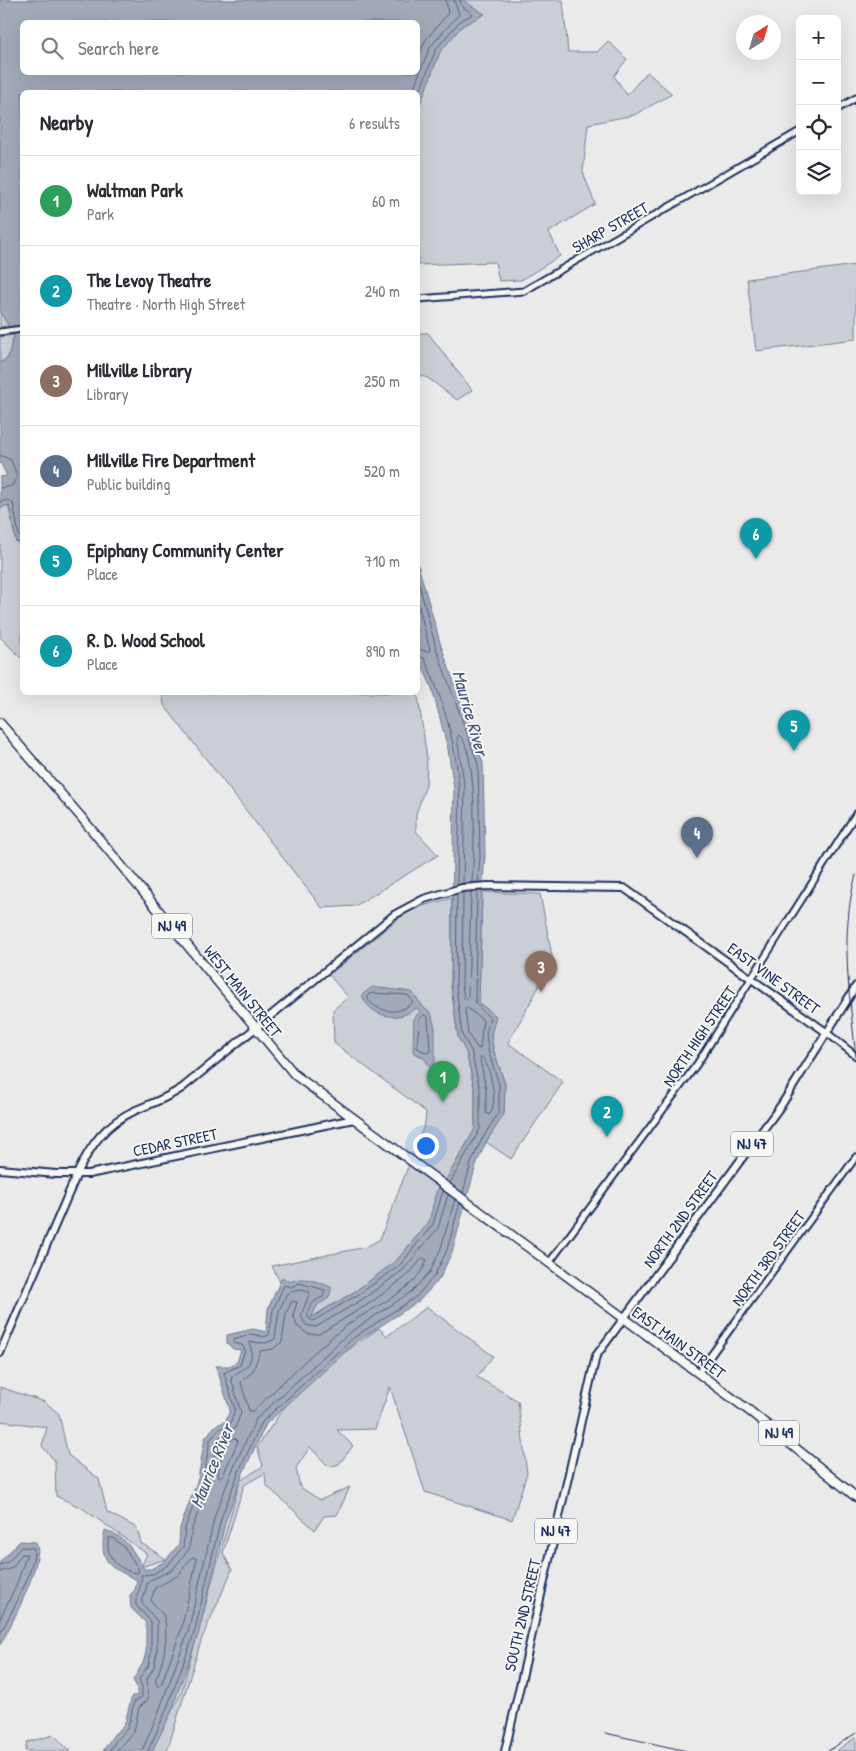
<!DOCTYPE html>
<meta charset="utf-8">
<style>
body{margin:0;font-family:"Patrick Hand",sans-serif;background:#f7f7f7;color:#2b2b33}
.controls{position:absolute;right:15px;top:15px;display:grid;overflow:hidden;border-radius:8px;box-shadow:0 5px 20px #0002}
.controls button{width:45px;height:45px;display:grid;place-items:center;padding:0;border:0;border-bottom:1px solid #e1e1e2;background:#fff;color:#2b2b33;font:25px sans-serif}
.compass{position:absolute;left:736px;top:15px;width:45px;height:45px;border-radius:50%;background:#fff;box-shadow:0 5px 20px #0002;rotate:37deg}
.you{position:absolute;left:425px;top:1145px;width:18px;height:18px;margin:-12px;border:4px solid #fff;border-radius:50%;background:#1a73e8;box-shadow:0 0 0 8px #1a73e833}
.badge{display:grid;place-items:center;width:32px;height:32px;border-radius:50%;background:#ea580c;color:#fff;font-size:16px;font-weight:700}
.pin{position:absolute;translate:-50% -41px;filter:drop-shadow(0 1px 2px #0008)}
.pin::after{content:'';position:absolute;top:26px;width:18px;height:15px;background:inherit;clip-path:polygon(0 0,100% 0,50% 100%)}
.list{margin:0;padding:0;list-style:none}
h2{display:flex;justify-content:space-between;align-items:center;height:65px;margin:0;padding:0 20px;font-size:21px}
h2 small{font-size:16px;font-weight:400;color:#7c7c81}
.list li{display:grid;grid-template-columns:32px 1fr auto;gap:15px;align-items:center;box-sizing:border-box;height:90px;padding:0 20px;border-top:1px solid #e1e1e2}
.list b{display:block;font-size:19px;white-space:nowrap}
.list p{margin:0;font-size:16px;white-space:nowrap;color:#7c7c81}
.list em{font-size:16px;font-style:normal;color:#7c7c81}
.icon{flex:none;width:28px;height:28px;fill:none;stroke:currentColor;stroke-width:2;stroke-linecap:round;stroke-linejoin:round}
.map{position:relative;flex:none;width:856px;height:1751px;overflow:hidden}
.search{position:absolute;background:#fff;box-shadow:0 5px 20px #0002;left:20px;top:20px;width:400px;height:55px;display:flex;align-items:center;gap:12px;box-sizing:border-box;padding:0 18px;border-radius:8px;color:#7c7c81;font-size:19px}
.panel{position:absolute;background:#fff;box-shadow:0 5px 20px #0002;left:20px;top:90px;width:400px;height:605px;border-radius:8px}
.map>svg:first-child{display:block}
.green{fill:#caced5;stroke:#727e9a;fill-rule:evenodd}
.water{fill:#a2aaba;stroke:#6c7995;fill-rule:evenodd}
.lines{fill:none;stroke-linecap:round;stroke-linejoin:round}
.shore{stroke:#516083;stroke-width:1}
.minor-casing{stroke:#1b2f5e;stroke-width:9}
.major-casing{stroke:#1b2f5e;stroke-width:10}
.highway-casing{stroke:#1b2f5e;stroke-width:11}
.minor{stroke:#f6f6f2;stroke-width:5}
.major{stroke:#f6f6f2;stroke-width:6}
.highway{stroke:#f6f6f2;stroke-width:8}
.rail{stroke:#1b2f5e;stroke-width:1}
.labels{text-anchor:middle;stroke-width:4;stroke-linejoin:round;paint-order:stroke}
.shield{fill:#f6f6f2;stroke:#5d6b8a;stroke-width:1}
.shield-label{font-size:15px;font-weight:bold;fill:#1b2f5e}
.street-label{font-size:16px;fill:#1b2f5e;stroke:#f6f6f2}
.water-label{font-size:18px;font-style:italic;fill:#44547a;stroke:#f6f6f2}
</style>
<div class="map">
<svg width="856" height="1751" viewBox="0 0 856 1751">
<rect width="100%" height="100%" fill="#e9eae9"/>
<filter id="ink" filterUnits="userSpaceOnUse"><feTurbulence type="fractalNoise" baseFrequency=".02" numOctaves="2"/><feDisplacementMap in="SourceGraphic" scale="10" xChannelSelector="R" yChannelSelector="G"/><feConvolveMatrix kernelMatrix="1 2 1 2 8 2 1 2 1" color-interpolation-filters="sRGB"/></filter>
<g filter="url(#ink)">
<g class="green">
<path d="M0 0H563L568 52H597L608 41 627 59 614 76 627 95 647 72 672 94 634 115 588 124 583 172 595 204 549 232 560 256 521 280 499 281 495 262 418 265V92H22V324L0 327ZM22 22H418V72H22Z"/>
<polygon points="856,265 856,339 756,351 747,279"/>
<polygon points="418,333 428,333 472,390 457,400 428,378 418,375"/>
<polygon points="14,335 8,358 0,363 0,337"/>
<polygon points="8,504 16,542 22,542 22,659 0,637 0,508"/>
<polygon points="162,693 415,693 418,697 427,758 426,785 416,814 416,831 438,855 355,906 322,908 164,705"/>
<polygon points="482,892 540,894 553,961 508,1043 563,1082 511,1159 486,1142 504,1114 505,1084 493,1049 491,1034 496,1016 479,1003"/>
<polygon points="452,898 451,986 458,1037 466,1052 475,1091 475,1129 447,1178 429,1222 395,1262 357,1290 310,1318 292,1306 272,1266 366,1247 380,1239 425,1123 426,1112 334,1043 333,1010 348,997 329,975 403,915 415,908"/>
<polygon points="427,1307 493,1356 477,1377 518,1401 527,1473 512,1520 425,1492 390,1387 375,1429 337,1430 353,1446 339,1464 329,1467 310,1447 296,1468 300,1487 320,1500 350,1487 337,1515 324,1516 315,1530 266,1485 265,1473 244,1485 223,1553 232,1570 202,1638 167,1751 151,1751 181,1693 240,1481 263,1466 257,1447 300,1384 379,1328 387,1336"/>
<polygon points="0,1387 45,1402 59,1414 68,1455 99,1479 107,1512 137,1528 141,1543 166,1559 141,1567 147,1554 82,1508 56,1496 55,1461 42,1446 47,1427 0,1421"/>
<polygon points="54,1735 70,1751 25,1751 27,1742"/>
<polygon points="856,1737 856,1751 836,1751"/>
</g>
<g class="water">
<path d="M0 0H462L485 14 462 26 440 52 418 110V92H22V542H16L9 505 0 508V477L7 476 0 462V363L8 358 14 335 0 312ZM22 22H418V72H22Z"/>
<path d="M418 565 441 646 483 763 485 856 482 892 479 1003 496 1016 491 1034 493 1049 505 1084 504 1114 486 1142 476 1165 452 1252 440 1278 419 1301 357 1341 266 1424 243 1473 226 1520 198 1635 170 1715 152 1751H103L114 1734 124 1726 132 1696H137V1687L133 1680 143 1663 146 1652V1623L131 1608 130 1595 135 1590 137 1580C110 1567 98 1562 105 1530 126 1536 134 1552 144 1569H151L165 1561 179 1544 180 1528 198 1479 205 1438 215 1426 226 1421 230 1410 216 1366H229L237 1362 241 1350 233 1349 227 1343V1335L253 1329 266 1332 268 1309 282 1277 290 1282C303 1275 318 1282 331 1287 331 1297 327 1301 318 1304L311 1318 357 1290 395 1262 429 1222 436 1192 447 1178 475 1129V1091L466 1052 458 1037 451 986 454 789 448 749 432 688 418 656Z"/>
<path d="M372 987 412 992 425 1009 431 1013 435 1028V1068L451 1075 458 1084 456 1086 446 1082 433 1073 425 1059 413 1052 414 1018 420 1012 417 1008C412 1010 408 1014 403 1015 386 1020 367 1011 362 995Z"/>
<path d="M20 1541 36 1542C46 1558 10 1628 0 1645V1562Z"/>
</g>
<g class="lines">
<g class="shore">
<polyline points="418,58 425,41 448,13 446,0"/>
<polyline points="412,92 430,47 459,14 454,0"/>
<polyline points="418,96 436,49 459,22 472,14 461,5 460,0"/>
<polyline points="0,455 11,460 17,476 12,486 0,488"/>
<polyline points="0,502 8,500 13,503 19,536 22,537"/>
<polyline points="418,580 436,648 478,764 480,856 478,882"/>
<polyline points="418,603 430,650 428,652 418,649"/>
<path d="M418 656 424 658C443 698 456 744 459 788 461 820 457 853 457 885"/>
<path d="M463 884 465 789 457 738 459 735C479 752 474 856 472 883"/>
<polyline points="463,892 462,986 464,998 466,1000 468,997 471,892"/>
<path d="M374 993 408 995 413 1002C400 1015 381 1014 368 1000V995Z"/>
<polygon points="467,1008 483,1020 480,1049 477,1048 468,1034 465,1010"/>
<polygon points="424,1015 428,1017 430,1051 428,1053 417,1048 419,1020"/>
<path d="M482 1057C491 1066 499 1106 489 1115L486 1113V1089L480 1059Z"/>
<polyline points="450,1183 480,1129 480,1090 471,1050 462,1035 456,986 457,894"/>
<polyline points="463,1193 471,1163 482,1139 499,1112 499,1085 488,1050 486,1034 490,1018 475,1003 477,891"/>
<path d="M423 1258 427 1260C416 1292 371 1307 346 1326 314 1350 282 1384 253 1411H249L241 1382 253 1371 260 1351 273 1349 282 1342 286 1313 292 1301 297 1302 293 1315 297 1326 308 1334H319L367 1305 406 1277Z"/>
<polygon points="235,1438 238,1441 223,1475 219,1477 218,1474 223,1446"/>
<path d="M109 1538H113L125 1548 139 1570 138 1573C121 1572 103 1557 109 1538Z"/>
<path d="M193 1557 197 1559 181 1630 161 1685 158 1687 155 1680C163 1667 170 1630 163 1615 160 1609 154 1606 151 1600L155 1588 177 1576Z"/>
<path d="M0 1565 8 1562 21 1547 34 1548C35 1573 11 1612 0 1634"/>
<polyline points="0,1572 12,1568 22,1554 27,1554 16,1586 0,1619"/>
<path d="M109 1751 118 1738 128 1728 134 1702 142 1697V1687L139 1679 148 1666 151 1653V1622L136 1605C135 1594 143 1587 141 1575L153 1574 168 1565 183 1547 185 1528 203 1480 210 1440 218 1430 230 1424 235 1409 224 1373 240 1365 245 1350 242 1345 234 1343V1340L252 1334 264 1337 269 1335 273 1310 284 1285 291 1287 299 1283 325 1290 323 1297C314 1300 306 1308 308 1318L313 1321 359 1294 399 1266 433 1224 443 1191"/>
<path d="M116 1751 134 1731 139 1708 148 1699 147 1679 154 1667 157 1652V1621L142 1603 148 1581 172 1570 189 1549 192 1529 209 1482 216 1443 222 1435 235 1428 241 1413 231 1378C245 1365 255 1368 250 1342L266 1343 275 1339 279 1311 287 1293 300 1290 310 1292 301 1316 306 1325 316 1327 363 1299 403 1270 438 1228 448 1195"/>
<polyline points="142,1751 159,1711 188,1632 215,1515 233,1469 256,1419 349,1333 411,1292 430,1272 441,1248 455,1199"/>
<polyline points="148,1751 165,1713 194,1634 221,1518 239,1471 262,1422 353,1338 416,1297 435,1275 447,1250 460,1203"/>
</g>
<g class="minor-casing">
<g id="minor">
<polyline points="837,109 856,98"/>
<polyline points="418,299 524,291 800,131"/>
<polyline points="0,332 22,329"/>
<polyline points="826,1032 856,1056"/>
<polyline points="549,1263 697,1064 856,814"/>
<polyline points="698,1373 856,1157"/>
</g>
</g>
<g class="major-casing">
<g id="major">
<polyline points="0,1169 56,1174 89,1174 354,1119"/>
<path d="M0 1353 77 1174C91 1144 105 1124 136 1110 153 1103 167 1098 182 1088L394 915 424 899 462 888 488 886 624 888 826 1032"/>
<polyline points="505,1751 596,1356 782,1104 856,986"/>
</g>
</g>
<g class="highway-casing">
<polyline id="highway" points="0,723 81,817 295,1075 751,1412 856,1497"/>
</g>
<use href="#minor" class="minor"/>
<use href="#major" class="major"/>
<use href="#highway" class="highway"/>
<g class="rail">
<path d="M856 875C839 934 850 997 856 1058"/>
<polyline points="605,1733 687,1751"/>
<polyline points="828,1751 856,1733"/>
</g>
</g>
</g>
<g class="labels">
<g class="shield">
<rect x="152" y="913.5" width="40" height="25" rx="4"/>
<rect x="731" y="1131.5" width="42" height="25" rx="4"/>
<rect x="759" y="1420.5" width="40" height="25" rx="4"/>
<rect x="535" y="1518.5" width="42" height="25" rx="4"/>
</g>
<g class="shield-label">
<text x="172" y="931">NJ 49</text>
<text x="752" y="1149">NJ 47</text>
<text x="779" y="1438">NJ 49</text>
<text x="556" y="1536">NJ 47</text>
</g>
<g class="street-label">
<text transform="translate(610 227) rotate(-30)" y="6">SHARP STREET</text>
<text transform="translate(774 978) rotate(36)" y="6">EAST VINE STREET</text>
<text transform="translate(243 991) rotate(51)" y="6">WEST MAIN STREET</text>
<text transform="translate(699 1036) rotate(-56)" y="6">NORTH HIGH STREET</text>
<text transform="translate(175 1142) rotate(-12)" y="6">CEDAR STREET</text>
<text transform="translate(680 1219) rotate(-54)" y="6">NORTH 2ND STREET</text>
<text transform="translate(768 1258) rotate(-54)" y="6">NORTH 3RD STREET</text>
<text transform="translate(679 1342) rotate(36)" y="6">EAST MAIN STREET</text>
<text transform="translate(522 1615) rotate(-77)" y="6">SOUTH 2ND STREET</text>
</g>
<g class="water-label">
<text transform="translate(470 713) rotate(74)" y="6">Maurice River</text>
<text transform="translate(212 1466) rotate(-68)" y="6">Maurice River</text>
</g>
</g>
</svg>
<div class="controls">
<button>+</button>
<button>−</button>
<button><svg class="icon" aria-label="locate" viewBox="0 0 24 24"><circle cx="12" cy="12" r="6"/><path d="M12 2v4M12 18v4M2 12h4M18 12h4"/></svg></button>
<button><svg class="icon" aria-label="layers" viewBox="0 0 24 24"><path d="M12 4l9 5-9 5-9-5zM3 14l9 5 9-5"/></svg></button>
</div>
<svg class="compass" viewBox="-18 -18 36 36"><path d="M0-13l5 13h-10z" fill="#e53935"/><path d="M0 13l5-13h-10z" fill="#7c7c81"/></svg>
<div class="you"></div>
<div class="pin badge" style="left:443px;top:1102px;background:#2e9e5b">1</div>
<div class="pin badge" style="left:607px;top:1137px;background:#0f9aa8">2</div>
<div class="pin badge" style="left:541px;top:992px;background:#8d6e63">3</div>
<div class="pin badge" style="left:697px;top:858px;background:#5c6f8a">4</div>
<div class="pin badge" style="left:794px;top:751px;background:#0f9aa8">5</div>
<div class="pin badge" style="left:756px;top:559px;background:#0f9aa8">6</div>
<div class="search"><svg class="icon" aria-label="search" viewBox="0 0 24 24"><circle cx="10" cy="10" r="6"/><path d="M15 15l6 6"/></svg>Search here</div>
<section class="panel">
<h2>Nearby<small>6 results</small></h2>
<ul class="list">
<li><span class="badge" style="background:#2e9e5b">1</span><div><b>Waltman Park</b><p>Park</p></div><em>60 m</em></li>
<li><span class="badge" style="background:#0f9aa8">2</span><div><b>The Levoy Theatre</b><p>Theatre · North High Street</p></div><em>240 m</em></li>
<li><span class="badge" style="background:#8d6e63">3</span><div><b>Millville Library</b><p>Library</p></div><em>250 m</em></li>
<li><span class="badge" style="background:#5c6f8a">4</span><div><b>Millville Fire Department</b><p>Public building</p></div><em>520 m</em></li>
<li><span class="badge" style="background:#0f9aa8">5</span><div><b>Epiphany Community Center</b><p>Place</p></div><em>710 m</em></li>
<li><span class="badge" style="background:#0f9aa8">6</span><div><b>R. D. Wood School</b><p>Place</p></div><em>890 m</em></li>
</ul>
</section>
</div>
